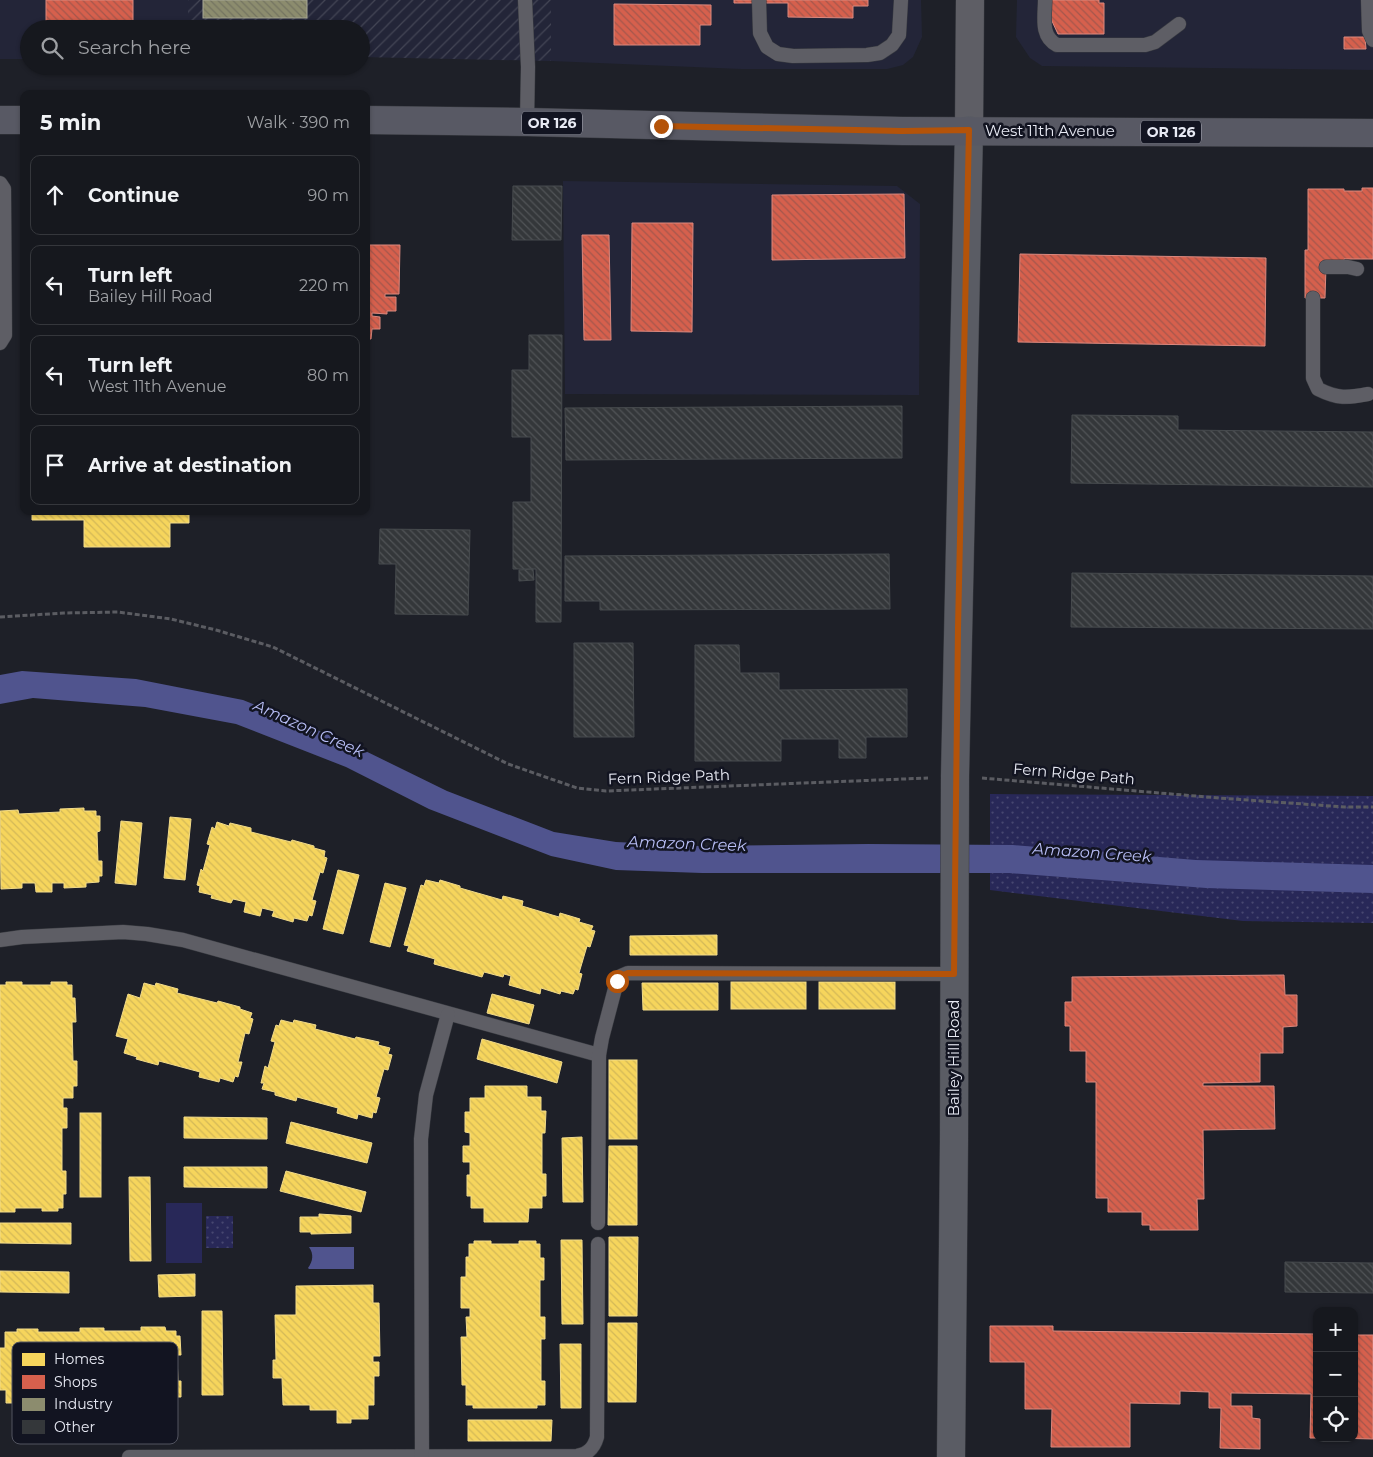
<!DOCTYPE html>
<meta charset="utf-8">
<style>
body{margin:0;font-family:Montserrat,sans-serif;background:#1f2127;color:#f1f3f6}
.controls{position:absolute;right:15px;bottom:15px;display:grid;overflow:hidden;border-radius:10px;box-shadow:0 1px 4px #0004}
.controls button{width:45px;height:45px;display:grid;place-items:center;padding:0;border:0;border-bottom:1px solid #35373c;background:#16181e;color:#f1f3f6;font:25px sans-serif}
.stop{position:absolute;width:15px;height:15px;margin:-11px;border:4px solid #b45309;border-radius:50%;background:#fff}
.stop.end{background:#b45309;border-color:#fff;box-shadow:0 1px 5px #0008}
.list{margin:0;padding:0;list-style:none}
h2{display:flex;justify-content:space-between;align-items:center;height:65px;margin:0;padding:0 20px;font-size:21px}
h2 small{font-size:16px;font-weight:400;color:#9ea0a4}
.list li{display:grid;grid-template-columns:32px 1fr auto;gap:15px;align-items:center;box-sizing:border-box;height:80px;margin:0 10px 10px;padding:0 10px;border:1px solid #35373c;border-radius:10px}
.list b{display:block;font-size:19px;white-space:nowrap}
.list p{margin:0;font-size:16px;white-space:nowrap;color:#9ea0a4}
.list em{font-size:16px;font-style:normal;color:#9ea0a4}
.icon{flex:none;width:28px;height:28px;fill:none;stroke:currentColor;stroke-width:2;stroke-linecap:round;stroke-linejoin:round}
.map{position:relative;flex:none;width:1373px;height:1457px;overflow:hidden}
.search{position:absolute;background:#16181e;box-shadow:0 1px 4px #0004;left:20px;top:20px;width:350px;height:55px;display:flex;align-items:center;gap:12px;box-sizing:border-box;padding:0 18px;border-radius:28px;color:#9ea0a4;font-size:19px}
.panel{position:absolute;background:#16181e;box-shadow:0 1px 4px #0004;left:20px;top:90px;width:350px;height:425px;border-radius:10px}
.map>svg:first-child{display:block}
.built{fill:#232538}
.industrial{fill:url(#industrial-furrows)}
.green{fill:#282858}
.park{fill:url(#park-dots)}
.water{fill:#50548e}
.homes{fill:url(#homes-back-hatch);stroke:#f2db8a}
.shops{fill:url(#shops-back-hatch);stroke:#db897f}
.industry{fill:url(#industry-back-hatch);stroke:#a8a896}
.building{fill:url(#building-back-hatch);stroke:#474b4e}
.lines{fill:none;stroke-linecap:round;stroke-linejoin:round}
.service-casing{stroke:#393b41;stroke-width:15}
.tertiary-casing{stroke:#393b41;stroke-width:29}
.secondary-casing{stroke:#393b41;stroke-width:29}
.primary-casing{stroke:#393b41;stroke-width:29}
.path{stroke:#5b5c62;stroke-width:3;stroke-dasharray:5 2.5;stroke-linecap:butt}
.service{stroke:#5e5e65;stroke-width:14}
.tertiary{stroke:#5e5e65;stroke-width:28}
.secondary{stroke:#5a5c64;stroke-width:28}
.primary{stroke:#585964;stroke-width:28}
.route{stroke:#b45309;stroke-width:6}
.labels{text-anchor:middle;stroke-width:5;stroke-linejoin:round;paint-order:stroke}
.shield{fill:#121421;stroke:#a8aab5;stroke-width:1}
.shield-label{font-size:14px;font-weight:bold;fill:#e8eaf4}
.street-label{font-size:15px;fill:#e8eaf4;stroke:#121421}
.water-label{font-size:16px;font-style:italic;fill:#b8bef6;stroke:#121421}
.key{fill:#121421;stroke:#525460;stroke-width:1}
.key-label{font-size:14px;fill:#e8eaf4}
</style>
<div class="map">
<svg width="1373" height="1457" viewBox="0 0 1373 1457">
<defs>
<pattern id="industrial-furrows" width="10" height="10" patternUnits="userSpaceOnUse" patternTransform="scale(1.25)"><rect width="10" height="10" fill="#232538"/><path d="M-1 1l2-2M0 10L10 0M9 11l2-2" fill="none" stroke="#434555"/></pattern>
<pattern id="park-dots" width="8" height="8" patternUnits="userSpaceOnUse" patternTransform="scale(1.25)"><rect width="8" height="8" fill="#282858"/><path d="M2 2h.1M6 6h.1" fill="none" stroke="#474771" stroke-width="1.8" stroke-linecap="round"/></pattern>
<pattern id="homes-back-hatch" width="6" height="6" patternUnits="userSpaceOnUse" patternTransform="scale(1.25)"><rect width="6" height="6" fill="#f6d55c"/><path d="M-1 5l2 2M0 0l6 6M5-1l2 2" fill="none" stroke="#d3b858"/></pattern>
<pattern id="shops-back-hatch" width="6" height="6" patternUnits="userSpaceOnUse" patternTransform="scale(1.25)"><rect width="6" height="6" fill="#d6604d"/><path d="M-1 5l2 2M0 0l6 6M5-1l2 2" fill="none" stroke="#a4574c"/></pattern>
<pattern id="industry-back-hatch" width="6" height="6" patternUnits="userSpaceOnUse" patternTransform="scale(1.25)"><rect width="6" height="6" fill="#8c8c6e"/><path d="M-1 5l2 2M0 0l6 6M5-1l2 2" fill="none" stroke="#747461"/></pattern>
<pattern id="building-back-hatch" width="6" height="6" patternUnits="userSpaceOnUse" patternTransform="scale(1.25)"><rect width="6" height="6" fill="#34373a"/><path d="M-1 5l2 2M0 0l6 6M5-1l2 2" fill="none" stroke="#515457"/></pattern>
</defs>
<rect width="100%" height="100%" fill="#1e2028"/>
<g class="built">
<polygon points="0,0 188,0 188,29 29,29 29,59 0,59"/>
<polygon points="551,0 921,0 922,37 913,57 903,65 887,69 741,69 551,61"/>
<polygon points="1017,0 1373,0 1373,70 1042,66 1030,58 1016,37"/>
<polygon points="563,181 897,186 920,204 919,395 565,394"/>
</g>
<polygon class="industrial" points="188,0 551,0 551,61 361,57 361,29 188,29"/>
<rect class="green" x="166" y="1203" width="36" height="60"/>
<g class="park">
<polygon points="990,794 1373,796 1373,923 1243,921 990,890"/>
<rect x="206" y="1216" width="27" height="32"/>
</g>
<g class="water">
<polygon points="22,671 136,679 243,700 347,742 447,791 554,832 616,842 699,846 868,844 1013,845 1196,860 1373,865 1373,893 1206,888 1009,873 702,873 616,870 551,856 429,809 346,767 236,724 145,707 33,698 0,704 0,675"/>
<path d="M309 1247H354V1269H309L308 1268C313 1261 314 1254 309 1247Z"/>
</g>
<g class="homes">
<polygon points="32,511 189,511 189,523 170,523 170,547 84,547 84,520 32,520"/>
<polygon points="84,808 84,811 96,811 96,816 100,816 100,831 97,832 98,861 102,861 102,876 99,876 99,882 86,883 86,887 64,888 64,883 52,883 52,892 36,892 35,883 22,883 22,888 1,889 0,811 18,810 19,814 60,812 60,809"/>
<polygon points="170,817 191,819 185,880 164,878"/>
<polygon points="121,821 142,823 136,885 115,883"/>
<polygon points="217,822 229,826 230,823 251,828 251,832 291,842 292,840 314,846 314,848 325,851 324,857 327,858 323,873 320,872 312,900 316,901 312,916 309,915 307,921 294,918 293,922 272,916 274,911 262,908 260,916 244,912 246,902 233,899 231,903 211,898 212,895 199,892 200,886 197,885 201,869 203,871 210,845 207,844 212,827 215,829"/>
<polygon points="338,870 359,875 343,934 323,929"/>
<polygon points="426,880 439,883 440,880 460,886 460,888 502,900 503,896 523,901 522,906 559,917 560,913 580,919 579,922 593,926 591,930 595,931 590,947 587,946 579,973 582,974 578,990 575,989 573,994 561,991 560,994 541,988 540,994 509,985 511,976 504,974 503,977 484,972 482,977 434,964 435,959 407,951 409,946 404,945 421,885 424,886"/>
<polygon points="385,883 406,888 390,947 370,942"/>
<polygon points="717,935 717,955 630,955 630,936"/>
<polygon points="6,982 22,982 22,985 51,985 51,982 67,982 67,985 72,985 72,998 75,998 76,1022 72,1022 73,1061 77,1061 77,1086 73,1086 73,1098 63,1098 63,1108 67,1108 67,1128 62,1128 62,1171 66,1171 66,1194 63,1194 63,1208 58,1208 58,1211 42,1211 42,1208 15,1208 15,1212 0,1212 0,985 6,985"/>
<rect x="731" y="982" width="75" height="27"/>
<rect x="819" y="982" width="76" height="27"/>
<polygon points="144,983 155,986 156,983 178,989 177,993 217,1003 218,1001 240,1007 240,1009 252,1013 250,1018 253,1019 249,1034 245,1033 238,1062 242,1062 238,1077 235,1076 233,1082 220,1078 219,1082 199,1077 200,1072 159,1061 158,1065 136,1059 137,1057 124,1053 128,1039 116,1036 128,994 140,998"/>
<polygon points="642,983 718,983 718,1010 643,1010"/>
<polygon points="492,994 534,1005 529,1024 487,1013"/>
<polygon points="281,1020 293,1023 294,1020 316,1025 315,1029 355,1039 356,1037 379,1042 378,1045 390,1048 388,1054 392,1055 388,1070 384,1069 376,1097 380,1098 376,1113 373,1112 372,1118 358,1114 357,1119 337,1113 338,1108 297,1097 296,1101 275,1095 275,1092 262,1089 264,1083 261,1083 265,1066 268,1068 275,1042 271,1041 276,1025 279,1026"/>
<polygon points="482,1039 562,1062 557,1083 477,1059"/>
<rect x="609" y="1060" width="28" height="79"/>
<polygon points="485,1086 527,1086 527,1097 541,1097 541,1111 546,1111 545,1133 542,1133 542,1174 546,1174 546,1196 542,1196 542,1208 529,1208 528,1222 484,1222 484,1208 471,1208 471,1196 467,1196 467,1175 470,1175 470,1162 463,1162 463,1146 470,1146 470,1133 465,1132 465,1112 470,1112 470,1098 485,1098"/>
<rect x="80" y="1113" width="21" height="84"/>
<polygon points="184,1117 267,1118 267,1139 184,1138"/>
<polygon points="291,1122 372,1143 367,1163 286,1143"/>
<polygon points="582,1137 583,1202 563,1202 562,1138"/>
<polygon points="609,1146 637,1146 637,1225 608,1225"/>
<polygon points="184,1167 267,1167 267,1188 184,1187"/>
<polygon points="286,1171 366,1192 361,1212 280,1191"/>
<polygon points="129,1177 150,1177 151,1261 130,1261"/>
<polygon points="319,1214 351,1216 351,1233 311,1234 311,1232 300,1232 300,1217 319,1217"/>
<polygon points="0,1223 71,1223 71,1244 0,1243"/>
<polygon points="609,1237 638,1237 637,1316 609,1316"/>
<polygon points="561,1240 582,1240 583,1324 562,1324"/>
<polygon points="474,1241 491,1241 491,1244 519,1244 519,1241 536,1241 536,1244 540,1244 540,1258 544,1258 544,1280 540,1280 540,1317 545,1317 545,1339 541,1339 541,1381 545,1381 545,1405 537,1405 537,1408 473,1408 473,1405 466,1405 466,1385 462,1385 461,1337 467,1337 466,1317 470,1317 470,1308 461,1308 461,1277 466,1277 466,1257 469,1257 469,1244 474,1244"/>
<polygon points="0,1271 69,1272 69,1293 0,1292"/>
<polygon points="195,1274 195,1296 159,1297 158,1275"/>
<polygon points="373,1285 373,1303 379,1303 380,1356 373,1356 373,1362 379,1362 379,1376 374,1376 374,1405 368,1405 368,1419 351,1419 351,1423 337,1423 337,1410 310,1410 310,1405 283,1405 282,1378 273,1378 273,1360 276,1360 275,1315 296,1315 296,1286"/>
<polygon points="202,1311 222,1311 223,1395 202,1395"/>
<polygon points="608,1323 637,1323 636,1402 608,1402"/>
<polygon points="141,1327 165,1327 166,1331 176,1331 176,1336 180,1336 181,1355 177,1355 178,1381 181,1381 181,1397 177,1397 177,1402 163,1403 163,1407 144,1407 144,1411 112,1411 112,1404 104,1404 104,1406 85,1407 85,1410 38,1411 38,1406 19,1406 19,1403 6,1403 6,1390 0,1390 0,1348 5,1348 5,1332 17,1332 17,1329 38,1329 38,1332 80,1332 80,1328 104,1328 104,1331 141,1331"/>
<polygon points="560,1344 581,1344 581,1408 561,1408"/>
<polygon points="468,1420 552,1420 551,1441 468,1441"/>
</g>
<g class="shops">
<rect x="46" y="0" width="87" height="29"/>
<polygon points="734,0 868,0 868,6 853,6 853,18 788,17 788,3 734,3"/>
<polygon points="1050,0 1099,0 1099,3 1104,3 1104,34 1058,34 1051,19"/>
<polygon points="614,4 711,5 711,25 700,25 700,45 614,45"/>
<polygon points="1344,37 1365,37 1366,49 1344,49"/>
<polygon points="1362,188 1373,188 1373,259 1344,259 1344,263 1326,267 1325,298 1305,298 1305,250 1308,250 1308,189 1344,189 1344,191 1362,191"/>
<polygon points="904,194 905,258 772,260 772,195"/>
<polygon points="632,223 693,223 692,332 631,331"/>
<polygon points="582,235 609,235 611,340 584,340"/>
<polygon points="366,245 400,245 399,294 385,294 385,297 396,297 396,311 387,311 387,314 372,313 372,316 380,317 380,329 372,329 371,339 366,339"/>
<polygon points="1020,254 1266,258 1265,346 1018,342"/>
<polygon points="1284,975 1285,995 1297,995 1297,1026 1283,1027 1283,1053 1260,1053 1260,1082 1203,1083 1203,1086 1274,1086 1275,1129 1203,1130 1204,1199 1197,1199 1198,1230 1150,1230 1150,1225 1142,1225 1142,1212 1108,1212 1108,1198 1096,1198 1096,1082 1086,1082 1086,1051 1070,1051 1070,1026 1065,1026 1065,1002 1072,1002 1072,977"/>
<polygon points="990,1326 1053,1326 1053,1331 1317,1334 1317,1438 1310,1438 1311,1394 1231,1393 1231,1406 1252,1406 1252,1418 1260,1419 1260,1449 1220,1448 1221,1408 1209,1408 1209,1392 1180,1391 1180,1404 1130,1403 1130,1447 1051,1447 1052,1409 1025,1409 1025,1362 990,1362"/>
<polygon points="1354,1335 1373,1335 1373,1439 1334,1438 1354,1438"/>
</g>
<rect class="industry" x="203" y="0" width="104" height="18"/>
<g class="building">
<polygon points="513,186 562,186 561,240 512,240"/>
<polygon points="529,335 562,335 561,622 536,622 536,569 513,569 513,502 531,502 531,437 512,437 512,370 529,370"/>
<polygon points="902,406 902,458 566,460 565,408"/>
<polygon points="1072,415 1178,416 1178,430 1373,432 1373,487 1071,483"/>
<polygon points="380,529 470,530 468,615 395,614 396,564 379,564"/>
<polygon points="889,554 890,609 600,610 600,601 565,601 565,556"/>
<polygon points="533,569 534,580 519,581 519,570"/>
<polygon points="1072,573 1373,576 1373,629 1071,627"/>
<polygon points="574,643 633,643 634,737 574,737"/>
<polygon points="695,645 739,645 740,673 779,673 779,690 907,689 907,737 866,737 866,758 839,758 839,739 781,739 781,761 695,761"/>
<polygon points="1285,1262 1373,1263 1373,1293 1285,1292"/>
</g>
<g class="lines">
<g class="service-casing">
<g id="service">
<polyline points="525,0 528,67 527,122"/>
<polyline points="759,0 760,33 767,47 778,54 793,56 867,55 880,53 892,45 899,35 901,0"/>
<path d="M1045 0C1045 17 1040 36 1057 45H1145L1155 42 1179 24"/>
<polyline points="1368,0 1369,31 1373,40"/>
<polyline points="0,183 4,189 5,335 0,343"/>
<polyline points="1326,267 1348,267 1357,269"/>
<path d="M1313 298V378L1318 389C1338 399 1347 398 1368 394"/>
<polyline points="0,940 22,937 123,932 147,934 183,940 599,1055 602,1038 617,981 621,976 628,973 954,974"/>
<polyline points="598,1223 599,1055"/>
<path d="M129 1457 577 1456C588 1454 594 1448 597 1437L598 1244"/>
<polyline points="422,1457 421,1139 426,1095 448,1014"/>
</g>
</g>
<g class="tertiary-casing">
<polyline id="tertiary" points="969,130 970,0"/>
</g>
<g class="secondary-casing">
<polyline id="secondary" points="951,1457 954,1141 955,776 969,130"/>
</g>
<g class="primary-casing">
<g id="primary">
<polyline points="0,120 24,120"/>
<polyline points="366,120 527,122 902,131 1373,133"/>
</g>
</g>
<g class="path">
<polyline points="0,617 64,613 118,612 171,619 216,630 273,647 508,764 577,788 606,791 928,778"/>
<polyline points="982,778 1219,798 1345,807 1373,807"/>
</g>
<use href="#service" class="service"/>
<use href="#tertiary" class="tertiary"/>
<use href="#secondary" class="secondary"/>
<use href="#primary" class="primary"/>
</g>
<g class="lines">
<polyline class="route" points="617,981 621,976 628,973 954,974 958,628 969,130 902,131 661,126"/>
</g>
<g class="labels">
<g class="shield">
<rect x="522" y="111.5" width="60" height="23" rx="4"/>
<rect x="1141" y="120.5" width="60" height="23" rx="4"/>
</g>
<g class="shield-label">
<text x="552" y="128">OR 126</text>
<text x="1171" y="137">OR 126</text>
</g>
<g class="street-label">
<text x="1050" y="136">West 11th Avenue</text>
<text transform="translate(1074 774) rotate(5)" y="5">Fern Ridge Path</text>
<text transform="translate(669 777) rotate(-2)" y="5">Fern Ridge Path</text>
<text transform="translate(954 1058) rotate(-90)" y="5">Bailey Hill Road</text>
</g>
<g class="water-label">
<text transform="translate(309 728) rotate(24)" y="6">Amazon Creek</text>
<text transform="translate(687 843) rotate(2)" y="6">Amazon Creek</text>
<text transform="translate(1092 852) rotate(4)" y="6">Amazon Creek</text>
</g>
</g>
<rect x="12" y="1342" width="166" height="102" rx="8" class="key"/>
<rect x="22" y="1353" width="23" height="13" fill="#f6d55c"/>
<rect x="22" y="1375" width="23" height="14" fill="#d6604d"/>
<rect x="22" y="1398" width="23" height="13" fill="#8c8c6e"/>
<rect x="22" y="1420" width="23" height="14" fill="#34373a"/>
<g class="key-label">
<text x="54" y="1364">Homes</text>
<text x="54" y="1387">Shops</text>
<text x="54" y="1409">Industry</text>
<text x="54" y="1432">Other</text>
</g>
</svg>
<div class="controls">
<button>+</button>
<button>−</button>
<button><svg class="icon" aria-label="locate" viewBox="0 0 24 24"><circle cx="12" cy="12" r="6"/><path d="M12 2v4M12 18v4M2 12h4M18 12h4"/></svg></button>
</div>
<div class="stop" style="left:617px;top:981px"></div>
<div class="stop end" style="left:661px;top:126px"></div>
<div class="search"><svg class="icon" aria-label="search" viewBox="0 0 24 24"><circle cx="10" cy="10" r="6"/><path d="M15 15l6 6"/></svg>Search here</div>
<section class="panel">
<h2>5 min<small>Walk · 390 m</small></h2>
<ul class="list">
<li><svg class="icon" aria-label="ahead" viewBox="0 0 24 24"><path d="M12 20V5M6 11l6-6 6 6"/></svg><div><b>Continue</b></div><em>90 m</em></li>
<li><svg class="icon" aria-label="left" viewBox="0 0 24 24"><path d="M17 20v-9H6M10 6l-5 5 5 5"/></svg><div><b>Turn left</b><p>Bailey Hill Road</p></div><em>220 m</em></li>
<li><svg class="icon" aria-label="left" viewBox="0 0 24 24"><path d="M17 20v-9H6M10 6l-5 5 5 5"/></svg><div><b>Turn left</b><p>West 11th Avenue</p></div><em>80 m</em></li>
<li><svg class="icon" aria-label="arrive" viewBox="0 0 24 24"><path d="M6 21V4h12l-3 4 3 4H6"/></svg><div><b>Arrive at destination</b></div></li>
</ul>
</section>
</div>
